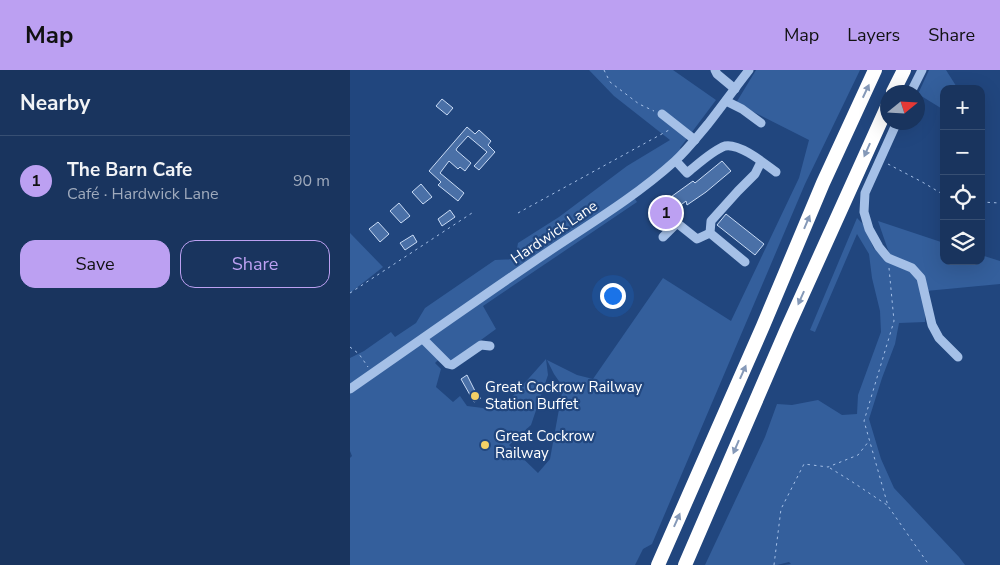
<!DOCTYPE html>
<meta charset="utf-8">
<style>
body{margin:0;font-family:"Nunito Sans",sans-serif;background:#223c64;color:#f1f3f6}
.controls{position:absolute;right:15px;top:15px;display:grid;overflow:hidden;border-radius:10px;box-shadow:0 5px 20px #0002}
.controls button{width:45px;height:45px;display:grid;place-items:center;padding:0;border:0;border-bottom:1px solid #374f73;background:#19345e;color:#f1f3f6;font:25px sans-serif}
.compass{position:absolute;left:530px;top:15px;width:45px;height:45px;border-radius:50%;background:#19345e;box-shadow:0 5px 20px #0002;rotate:72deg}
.you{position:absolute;left:262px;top:225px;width:18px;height:18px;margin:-12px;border:4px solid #fff;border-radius:50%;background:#1a73e8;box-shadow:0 0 0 8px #1a73e833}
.badge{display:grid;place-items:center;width:32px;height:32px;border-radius:50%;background:#bca0f2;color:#111;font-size:16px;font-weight:700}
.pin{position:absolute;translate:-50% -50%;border:2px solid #fff;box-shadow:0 1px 5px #0006}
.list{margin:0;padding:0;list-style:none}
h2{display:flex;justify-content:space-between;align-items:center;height:65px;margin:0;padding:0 20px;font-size:21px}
h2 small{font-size:16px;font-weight:400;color:#9faabc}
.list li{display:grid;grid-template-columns:32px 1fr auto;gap:15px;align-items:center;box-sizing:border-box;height:90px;padding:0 20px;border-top:1px solid #374f73}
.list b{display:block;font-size:19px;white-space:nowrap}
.list p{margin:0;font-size:16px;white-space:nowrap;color:#9faabc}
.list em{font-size:16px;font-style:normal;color:#9faabc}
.actions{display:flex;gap:10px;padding:15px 20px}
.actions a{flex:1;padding:11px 0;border:1px solid #bca0f2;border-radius:15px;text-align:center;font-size:18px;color:#bca0f2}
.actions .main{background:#bca0f2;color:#111}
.icon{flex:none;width:28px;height:28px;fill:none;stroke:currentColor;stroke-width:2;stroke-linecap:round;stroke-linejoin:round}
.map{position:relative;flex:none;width:650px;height:495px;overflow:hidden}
header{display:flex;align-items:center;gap:30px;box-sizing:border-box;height:70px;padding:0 25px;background:#bca0f2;color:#111}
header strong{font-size:24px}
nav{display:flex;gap:28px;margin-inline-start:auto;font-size:18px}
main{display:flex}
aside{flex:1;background:#19345e}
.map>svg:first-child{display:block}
.green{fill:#345f9c}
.building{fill:#4a70a7;stroke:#c9dbf5}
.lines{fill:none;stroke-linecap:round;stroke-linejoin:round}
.path{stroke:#a5c0e7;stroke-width:1;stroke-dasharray:2.5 4;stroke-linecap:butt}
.minor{stroke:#a5c0e7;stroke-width:9}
.highway{stroke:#fff;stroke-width:14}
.oneway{fill:#8599b8}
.poi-dot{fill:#f3d066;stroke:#21467e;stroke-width:2}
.labels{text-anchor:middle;stroke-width:4.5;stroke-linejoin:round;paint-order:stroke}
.street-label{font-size:15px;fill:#fff;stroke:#21467e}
.poi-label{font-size:15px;fill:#fff;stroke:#21467e;text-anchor:start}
</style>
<header>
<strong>Map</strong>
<nav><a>Map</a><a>Layers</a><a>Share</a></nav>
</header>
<main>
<aside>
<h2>Nearby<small></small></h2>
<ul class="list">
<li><span class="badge">1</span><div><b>The Barn Cafe</b><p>Café · Hardwick Lane</p></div><em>90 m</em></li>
</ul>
<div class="actions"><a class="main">Save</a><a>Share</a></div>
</aside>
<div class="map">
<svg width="650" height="495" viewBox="0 0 650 495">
<rect width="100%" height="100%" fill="#21467e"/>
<g class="green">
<polygon points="239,0 323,0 366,30 330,78 334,82 283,126 287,132 133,236 146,259 98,294 91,287 85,293 91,299 86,317 103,332 110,326 117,336 149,340 163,326 196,289 198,305 181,355 159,375 188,403 200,389 213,317 204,304 197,290 227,305 243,309 313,208 381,251 449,108 459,70 386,33 406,0 510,0 455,114 302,474 293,479 285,495 0,495 0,388 2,386 0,381 0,288 14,281 41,262 45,267 66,253 75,238 145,190 165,189 168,173 209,147 277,96 320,70 264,26"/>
<polygon points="579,0 596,0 608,19 594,19 594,40 568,24"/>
<polygon points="507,148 513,154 524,179 541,186 538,180 528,151 594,173 594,191 631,191 631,185 650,191 650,214 576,221 575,244 575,252 549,253 545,274 532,308 519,349 531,389 544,418 609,487 615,495 434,495 441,494 439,492 427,495 355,495 415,367 427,334 442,335 468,330 492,345 507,344 508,325 531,262 530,241 522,208 519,184 507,164 465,262 460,260"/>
<polygon points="0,163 33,197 0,223"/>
</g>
<g class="building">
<polygon points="92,29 103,38 97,45 86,36"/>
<polygon points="117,57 125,64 129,60 141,71 138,75 145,82 129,100 124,96 137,82 118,66 107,78 106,80 121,93 115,101 110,97 108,99 99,91 90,103 114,123 108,131 88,115 91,112 79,101"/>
<polygon points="372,91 381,101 356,122 337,135 336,131 314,148 307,137 343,111 345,113"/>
<polygon points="71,114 82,127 73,134 62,122"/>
<polygon points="49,133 60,146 51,153 40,141"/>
<polygon points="100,140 105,147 92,156 88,149"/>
<polygon points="376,144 414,174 405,185 367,155"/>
<polygon points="28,152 39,164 30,172 19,159"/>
<polygon points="63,165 67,172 55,180 50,173"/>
<polygon points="117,305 126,323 131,328 124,332 111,309"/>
</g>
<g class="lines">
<g class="path">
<polyline points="254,0 260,12 289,34 304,41"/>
<polyline points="538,94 574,113 594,125"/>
<polyline points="631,132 650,133"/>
<polyline points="168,143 319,60"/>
<polyline points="539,198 544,251 514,351 538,436 579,495"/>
<polyline points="0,223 122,143"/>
<polyline points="0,277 9,284 18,297"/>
<polyline points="480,398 501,411 537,435"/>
<polyline points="424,495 431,439 454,394 478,397 508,385 519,371"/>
</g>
<g class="minor">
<polyline points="365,0 367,4 385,19"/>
<polyline points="561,22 572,0"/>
<polyline points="376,31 392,39 411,53"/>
<polyline points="312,44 345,70"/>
<polyline points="547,52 515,123 514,142 519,159 529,177 538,188 562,198 571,208 582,255 589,268 608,287"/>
<path d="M326 91 337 103C347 95 363 80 375 76 390 73 415 94 426 102"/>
<polyline points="313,167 327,153 347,169 360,163"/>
<polyline points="395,192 360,163 361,151 388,121 405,104 411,92"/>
<polyline points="73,269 98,294 102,295 131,275 140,276"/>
<path d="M0 319C62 276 124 232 186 190 233 158 283 129 325 91 337 80 347 67 358 54 372 36 385 18 399 0"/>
</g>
<g class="highway">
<polyline points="543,22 554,0"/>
<polyline points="308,495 413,256 473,113 525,0"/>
<polyline points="335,495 436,261 538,35"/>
</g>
</g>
<defs><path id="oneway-solid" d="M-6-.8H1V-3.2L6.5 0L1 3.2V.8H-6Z" transform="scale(1.25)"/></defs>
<g class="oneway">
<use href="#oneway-solid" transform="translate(516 21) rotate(-65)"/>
<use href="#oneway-solid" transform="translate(517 80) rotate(114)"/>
<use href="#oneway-solid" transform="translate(457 152) rotate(-67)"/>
<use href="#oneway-solid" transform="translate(451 228) rotate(114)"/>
<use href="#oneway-solid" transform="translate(393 302) rotate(-66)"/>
<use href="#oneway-solid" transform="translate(386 377) rotate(113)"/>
<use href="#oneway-solid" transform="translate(327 450) rotate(-66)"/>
</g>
<g class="poi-dot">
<circle cx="125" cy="326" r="5"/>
<circle cx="135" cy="375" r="5"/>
</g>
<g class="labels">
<g class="street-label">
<text transform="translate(204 162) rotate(-34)" y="5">Hardwick Lane</text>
</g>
<g class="poi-label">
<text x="135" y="322">Great Cockrow Railway<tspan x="135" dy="17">Station Buffet</tspan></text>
<text x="145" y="371">Great Cockrow<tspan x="145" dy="17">Railway</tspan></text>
</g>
</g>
</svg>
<div class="controls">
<button>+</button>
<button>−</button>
<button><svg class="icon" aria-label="locate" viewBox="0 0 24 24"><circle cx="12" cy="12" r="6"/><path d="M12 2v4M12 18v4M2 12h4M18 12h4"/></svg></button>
<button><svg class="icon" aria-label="layers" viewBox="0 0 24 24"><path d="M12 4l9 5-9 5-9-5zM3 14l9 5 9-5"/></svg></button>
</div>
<svg class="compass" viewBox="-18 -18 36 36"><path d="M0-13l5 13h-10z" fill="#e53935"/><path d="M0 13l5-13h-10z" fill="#9faabc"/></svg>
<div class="you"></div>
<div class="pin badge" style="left:316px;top:143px">1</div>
</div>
</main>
